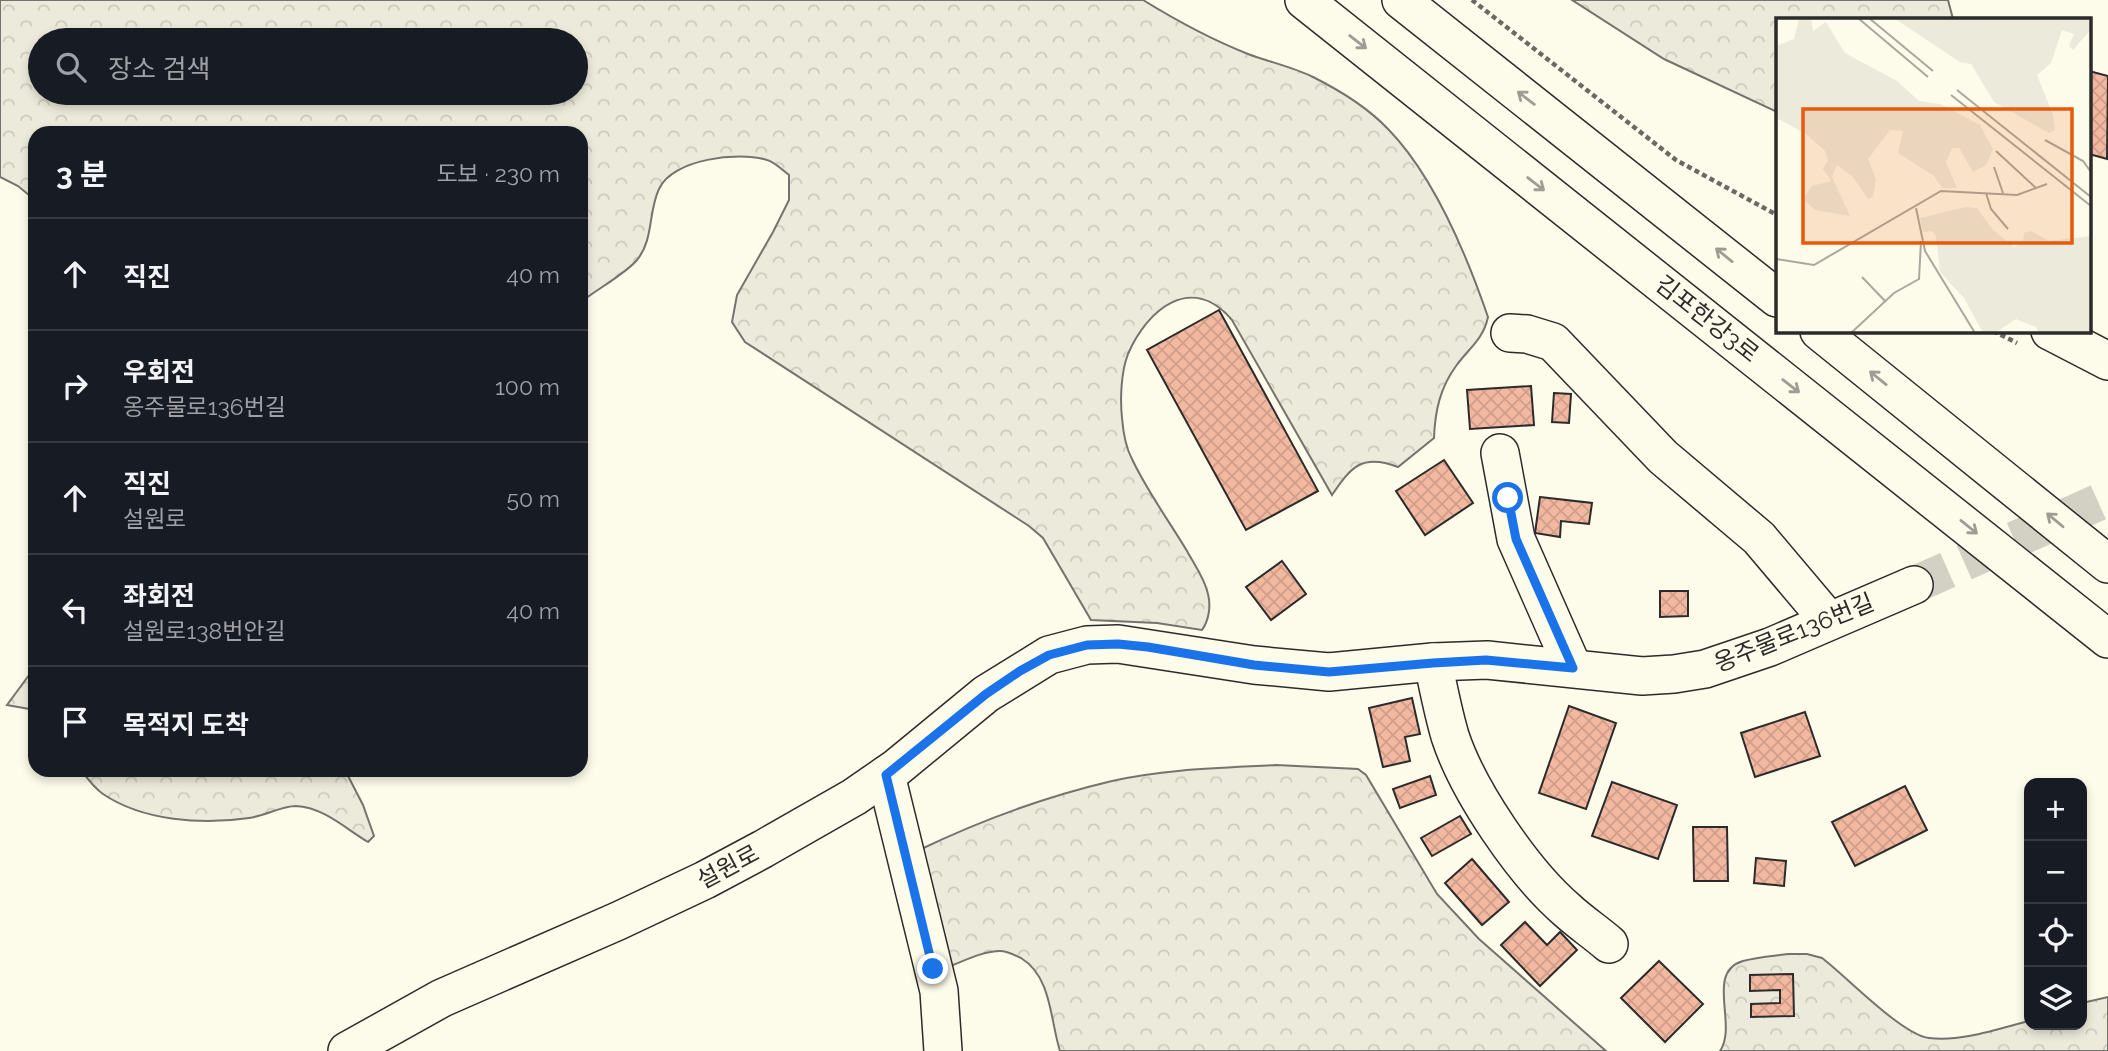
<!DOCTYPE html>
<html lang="ko">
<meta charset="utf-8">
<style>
body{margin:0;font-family:Raleway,"Noto Sans KR",sans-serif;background:#242831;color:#f1f3f6}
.controls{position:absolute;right:21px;bottom:21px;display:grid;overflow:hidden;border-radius:14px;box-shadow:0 4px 10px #0003}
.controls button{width:63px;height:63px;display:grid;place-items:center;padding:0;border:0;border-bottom:2px solid #363941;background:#171b24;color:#f1f3f6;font:35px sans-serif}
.stop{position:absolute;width:21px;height:21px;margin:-16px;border:5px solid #1a73e8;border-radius:50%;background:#fff}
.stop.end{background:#1a73e8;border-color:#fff;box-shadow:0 2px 7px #0008}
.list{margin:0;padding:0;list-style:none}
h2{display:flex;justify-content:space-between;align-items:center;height:91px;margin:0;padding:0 28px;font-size:30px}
h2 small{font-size:23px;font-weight:400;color:#9ea1a6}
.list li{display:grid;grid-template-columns:46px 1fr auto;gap:21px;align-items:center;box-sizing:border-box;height:112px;padding:0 28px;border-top:2px solid #363941}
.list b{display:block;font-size:26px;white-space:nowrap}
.list p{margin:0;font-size:23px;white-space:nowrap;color:#9ea1a6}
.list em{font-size:23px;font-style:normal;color:#9ea1a6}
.icon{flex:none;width:38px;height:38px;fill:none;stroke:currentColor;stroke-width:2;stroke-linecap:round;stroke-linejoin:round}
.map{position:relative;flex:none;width:2108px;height:1051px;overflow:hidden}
.search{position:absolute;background:#171b24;box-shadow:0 4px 10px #0003;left:28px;top:28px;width:560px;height:77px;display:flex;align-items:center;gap:18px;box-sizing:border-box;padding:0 24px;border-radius:38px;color:#9ea1a6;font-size:26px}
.panel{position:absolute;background:#171b24;box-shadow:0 4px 10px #0003;left:28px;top:126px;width:560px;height:651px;border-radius:21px}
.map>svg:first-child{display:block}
.forest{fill:url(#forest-crowns);stroke:#74746e;stroke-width:2;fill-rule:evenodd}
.building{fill:url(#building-cross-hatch);stroke:#2b2b2b;stroke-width:2}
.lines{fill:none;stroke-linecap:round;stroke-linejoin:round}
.minor-tunnel{stroke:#d3d1c4;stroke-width:37;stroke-dasharray:37 18;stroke-linecap:butt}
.minor-casing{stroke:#2b2b2b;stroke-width:40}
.path{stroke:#6a6964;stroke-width:4.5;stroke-dasharray:5 3.5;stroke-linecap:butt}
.minor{stroke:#fdfbea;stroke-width:37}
.oneway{stroke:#9e9d94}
.route{stroke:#1a73e8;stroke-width:9}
.labels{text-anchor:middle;stroke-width:5;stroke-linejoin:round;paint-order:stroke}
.street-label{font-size:24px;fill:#2b2b2b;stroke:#fdfbea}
.inset-road{fill:none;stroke:#a9a89e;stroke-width:2}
.view{fill:#e8590c;fill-opacity:0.15;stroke:#e8590c;stroke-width:3.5}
.inset-edge{fill:none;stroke:#2b2b2b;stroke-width:3.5}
</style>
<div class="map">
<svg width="2108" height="1051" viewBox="0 0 2108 1051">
<defs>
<pattern id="forest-crowns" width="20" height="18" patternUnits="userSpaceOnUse" patternTransform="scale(1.75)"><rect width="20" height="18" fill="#ecebdb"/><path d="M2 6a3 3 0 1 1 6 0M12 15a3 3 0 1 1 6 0" fill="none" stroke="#cbcabc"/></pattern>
<pattern id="building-cross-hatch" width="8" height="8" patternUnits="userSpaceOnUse" patternTransform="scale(1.75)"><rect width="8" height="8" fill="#f2b8a0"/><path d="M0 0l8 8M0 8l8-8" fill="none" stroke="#d09e8a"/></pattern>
</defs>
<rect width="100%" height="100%" fill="#fdfbea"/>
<g class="forest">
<path d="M0 0H1143C1177 21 1210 39 1248 54 1269 62 1293 67 1313 77 1339 90 1368 108 1388 129 1433 175 1467 256 1488 317 1483 340 1469 348 1456 366 1440 388 1435 411 1434 438L1398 467C1362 453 1351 467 1332 495L1232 320C1192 273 1148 308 1128 354 1121 372 1120 399 1122 418 1123 430 1126 448 1132 459 1147 491 1169 521 1187 551 1194 564 1205 579 1208 594 1211 606 1209 620 1202 630L1157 623 1091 620 1043 538 1029 526 745 342 732 322 737 295 773 232 789 200V175C782 170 775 162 767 160 739 151 672 159 659 189 648 212 654 239 637 260 624 275 597 289 581 302V133H35V200L18 186 0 177ZM40 40H576V93H40Z"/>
<polygon points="1572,0 1948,0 1953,19 1777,19 1777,112 1664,59"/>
<polygon points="35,667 35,710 7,705"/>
<path d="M1276 765 1358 769 1366 775 1437 894 1479 939 1606 1051H1060C1050 1020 1052 977 1021 958 1014 955 1008 951 1000 951 983 951 964 961 948 967L917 851C979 821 1044 797 1112 781 1165 769 1221 768 1276 765Z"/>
<path d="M81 770H345L363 805 374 836 368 842C346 829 323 807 296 806 281 806 265 816 249 818 202 825 143 821 103 794 94 788 87 778 81 770Z"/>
<path d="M1788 954H1807L1822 958C1846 976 1902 1035 1929 1038 1961 1042 1998 1029 2029 1021V1025H2082V1003L2108 997V1051H1720C1738 1025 1705 972 1743 961 1757 957 1773 956 1788 954Z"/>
</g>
<g class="building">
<polygon points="2089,71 2108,76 2107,159 2089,154"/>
<polygon points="1219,310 1318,491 1246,530 1147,350"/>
<polygon points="1531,386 1534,425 1470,429 1467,390"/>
<polygon points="1554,393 1571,394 1569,423 1552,422"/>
<polygon points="1444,460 1473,503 1425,535 1396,491"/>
<polygon points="1540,497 1592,503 1589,524 1561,521 1560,537 1535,533"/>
<polygon points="1282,561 1306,594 1271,620 1246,587"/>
<polygon points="1660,591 1688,591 1688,616 1660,617"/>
<polygon points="1412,698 1420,734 1405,737 1410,761 1383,767 1369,708"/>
<polygon points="1569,706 1616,723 1586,809 1539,793"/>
<polygon points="1805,712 1820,756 1755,777 1741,733"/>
<polygon points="1430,776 1436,795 1400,808 1393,789"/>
<polygon points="1612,782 1677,805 1658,859 1592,836"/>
<polygon points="1905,786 1927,830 1855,866 1832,822"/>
<polygon points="1460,816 1471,834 1432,856 1421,838"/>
<polygon points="1693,827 1727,827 1728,881 1694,881"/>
<polygon points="1756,858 1786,861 1784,886 1754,883"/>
<polygon points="1472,859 1509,902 1482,925 1445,883"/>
<polygon points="1525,922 1547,945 1560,932 1577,950 1540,986 1501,945"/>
<polygon points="1659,961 1703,1004 1665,1042 1621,998"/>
<polygon points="1793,974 1794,1016 1751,1017 1751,1004 1780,1003 1780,990 1750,991 1750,975"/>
</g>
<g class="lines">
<polyline class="minor-tunnel" points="1914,585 2108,498"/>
<g class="minor-casing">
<g id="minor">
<polyline points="1304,0 2108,639"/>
<polyline points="1401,0 1777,298"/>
<polyline points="1819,331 2108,564"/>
<polyline points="2050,331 2108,361"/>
<polyline points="1510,333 1527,334 1553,342 1663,457 1759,538 1829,621"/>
<polyline points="1500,453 1516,539 1573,668"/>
<path d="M1433 662C1438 687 1443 712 1450 736 1468 791 1523 872 1567 910 1580 922 1595 932 1609 944"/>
<polyline points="886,775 939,991 943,1051"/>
<polyline points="347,1051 442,998 618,921 705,880 763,849 854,797 896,768 986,694 1049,655 1087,645 1118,644 1254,665 1329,672 1433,662 1487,660 1642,676 1674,674 1705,669 1770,647 1914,585"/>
</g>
</g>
<g class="path">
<polyline points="1472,0 1676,160 1777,215"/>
<polyline points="1993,331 2017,343"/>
</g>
<use href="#minor" class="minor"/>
</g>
<defs><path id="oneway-shaft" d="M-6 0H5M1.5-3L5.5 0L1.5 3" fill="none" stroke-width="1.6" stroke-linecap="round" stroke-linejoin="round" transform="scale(1.75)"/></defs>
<g class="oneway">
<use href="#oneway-shaft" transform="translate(1358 42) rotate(38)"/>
<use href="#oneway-shaft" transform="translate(1526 98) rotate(-142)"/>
<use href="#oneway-shaft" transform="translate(1536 184) rotate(38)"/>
<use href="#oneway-shaft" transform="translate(1724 255) rotate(-141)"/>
<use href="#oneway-shaft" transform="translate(1878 378) rotate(-141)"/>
<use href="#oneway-shaft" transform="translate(1791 386) rotate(38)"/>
<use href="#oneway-shaft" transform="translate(2055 520) rotate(-140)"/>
<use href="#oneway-shaft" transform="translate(1969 527) rotate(39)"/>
</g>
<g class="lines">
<polyline class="route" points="933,969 886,775 986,694 1020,671 1049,655 1087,645 1118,644 1148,647 1254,665 1329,672 1433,663 1486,660 1573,668 1516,539 1508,498"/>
</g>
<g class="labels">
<g class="street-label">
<text transform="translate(1707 319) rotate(38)" y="8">김포한강3로</text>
<text transform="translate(1794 633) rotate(-22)" y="8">옹주물로136번길</text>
<text transform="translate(728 867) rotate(-28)" y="8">설원로</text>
</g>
</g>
<g transform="translate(1776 18)">
<rect width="315" height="315" fill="#fdfbea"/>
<path d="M23 0H35L37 13 50 4 69 35 121 63 143 83 164 86 204 107 217 131 210 147 197 154 183 130H176L170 144 181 170H166L158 158 122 135 127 113 114 112 92 141 100 161 97 179 92 181 77 159 61 147 56 159 74 198 39 192 27 181 36 168 55 163 47 151 52 142 49 133 29 115 0 100V28L18 21ZM118 0H315V11L297 32 293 28 298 16 286 12 275 45 261 57 277 97 279 112 273 115 218 84 195 46 184 44ZM190 189 201 190 216 211 238 229 247 224 248 215 255 213 273 223 315 218V315H263L260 309 240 301 219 315H207L188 280 164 254 160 218 156 213 147 214 144 200Z" fill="#ecebdb"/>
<path class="inset-road" d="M82 0 152 59M93 0 157 53M181 72 315 179M175 77 315 188M269 122 307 143 315 154M220 133 260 170M218 149 227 175M210 175 215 191 232 211M140 190 149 233 199 315M0 241 38 247 165 173 241 177 271 166M86 259 110 284M75 315 118 275 143 261 145 223"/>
<path class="view" d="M27 91H296V225H27Z"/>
<rect width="315" height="315" class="inset-edge"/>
</g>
</svg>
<div class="controls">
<button>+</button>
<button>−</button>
<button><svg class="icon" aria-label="locate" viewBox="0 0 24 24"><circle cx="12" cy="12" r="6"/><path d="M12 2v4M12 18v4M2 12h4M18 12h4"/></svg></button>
<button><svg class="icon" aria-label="layers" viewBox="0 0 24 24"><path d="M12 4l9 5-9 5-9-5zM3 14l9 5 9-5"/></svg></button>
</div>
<div class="stop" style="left:1508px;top:498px"></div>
<div class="stop end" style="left:933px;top:969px"></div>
<div class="search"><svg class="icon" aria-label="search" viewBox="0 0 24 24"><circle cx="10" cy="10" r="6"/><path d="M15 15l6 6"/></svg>장소 검색</div>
<section class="panel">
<h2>3 분<small>도보 · 230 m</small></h2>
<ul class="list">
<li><svg class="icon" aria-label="ahead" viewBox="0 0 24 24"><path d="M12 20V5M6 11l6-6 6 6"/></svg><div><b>직진</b></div><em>40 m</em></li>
<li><svg class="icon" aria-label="right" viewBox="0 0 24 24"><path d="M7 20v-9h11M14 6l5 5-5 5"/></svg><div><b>우회전</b><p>옹주물로136번길</p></div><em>100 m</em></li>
<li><svg class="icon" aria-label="ahead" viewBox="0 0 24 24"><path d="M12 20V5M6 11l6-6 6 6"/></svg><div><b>직진</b><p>설원로</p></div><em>50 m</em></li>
<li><svg class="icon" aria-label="left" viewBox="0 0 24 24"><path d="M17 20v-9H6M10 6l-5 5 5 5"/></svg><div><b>좌회전</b><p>설원로138번안길</p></div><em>40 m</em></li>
<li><svg class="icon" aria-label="arrive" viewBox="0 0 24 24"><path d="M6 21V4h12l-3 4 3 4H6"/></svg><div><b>목적지 도착</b></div></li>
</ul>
</section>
</div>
